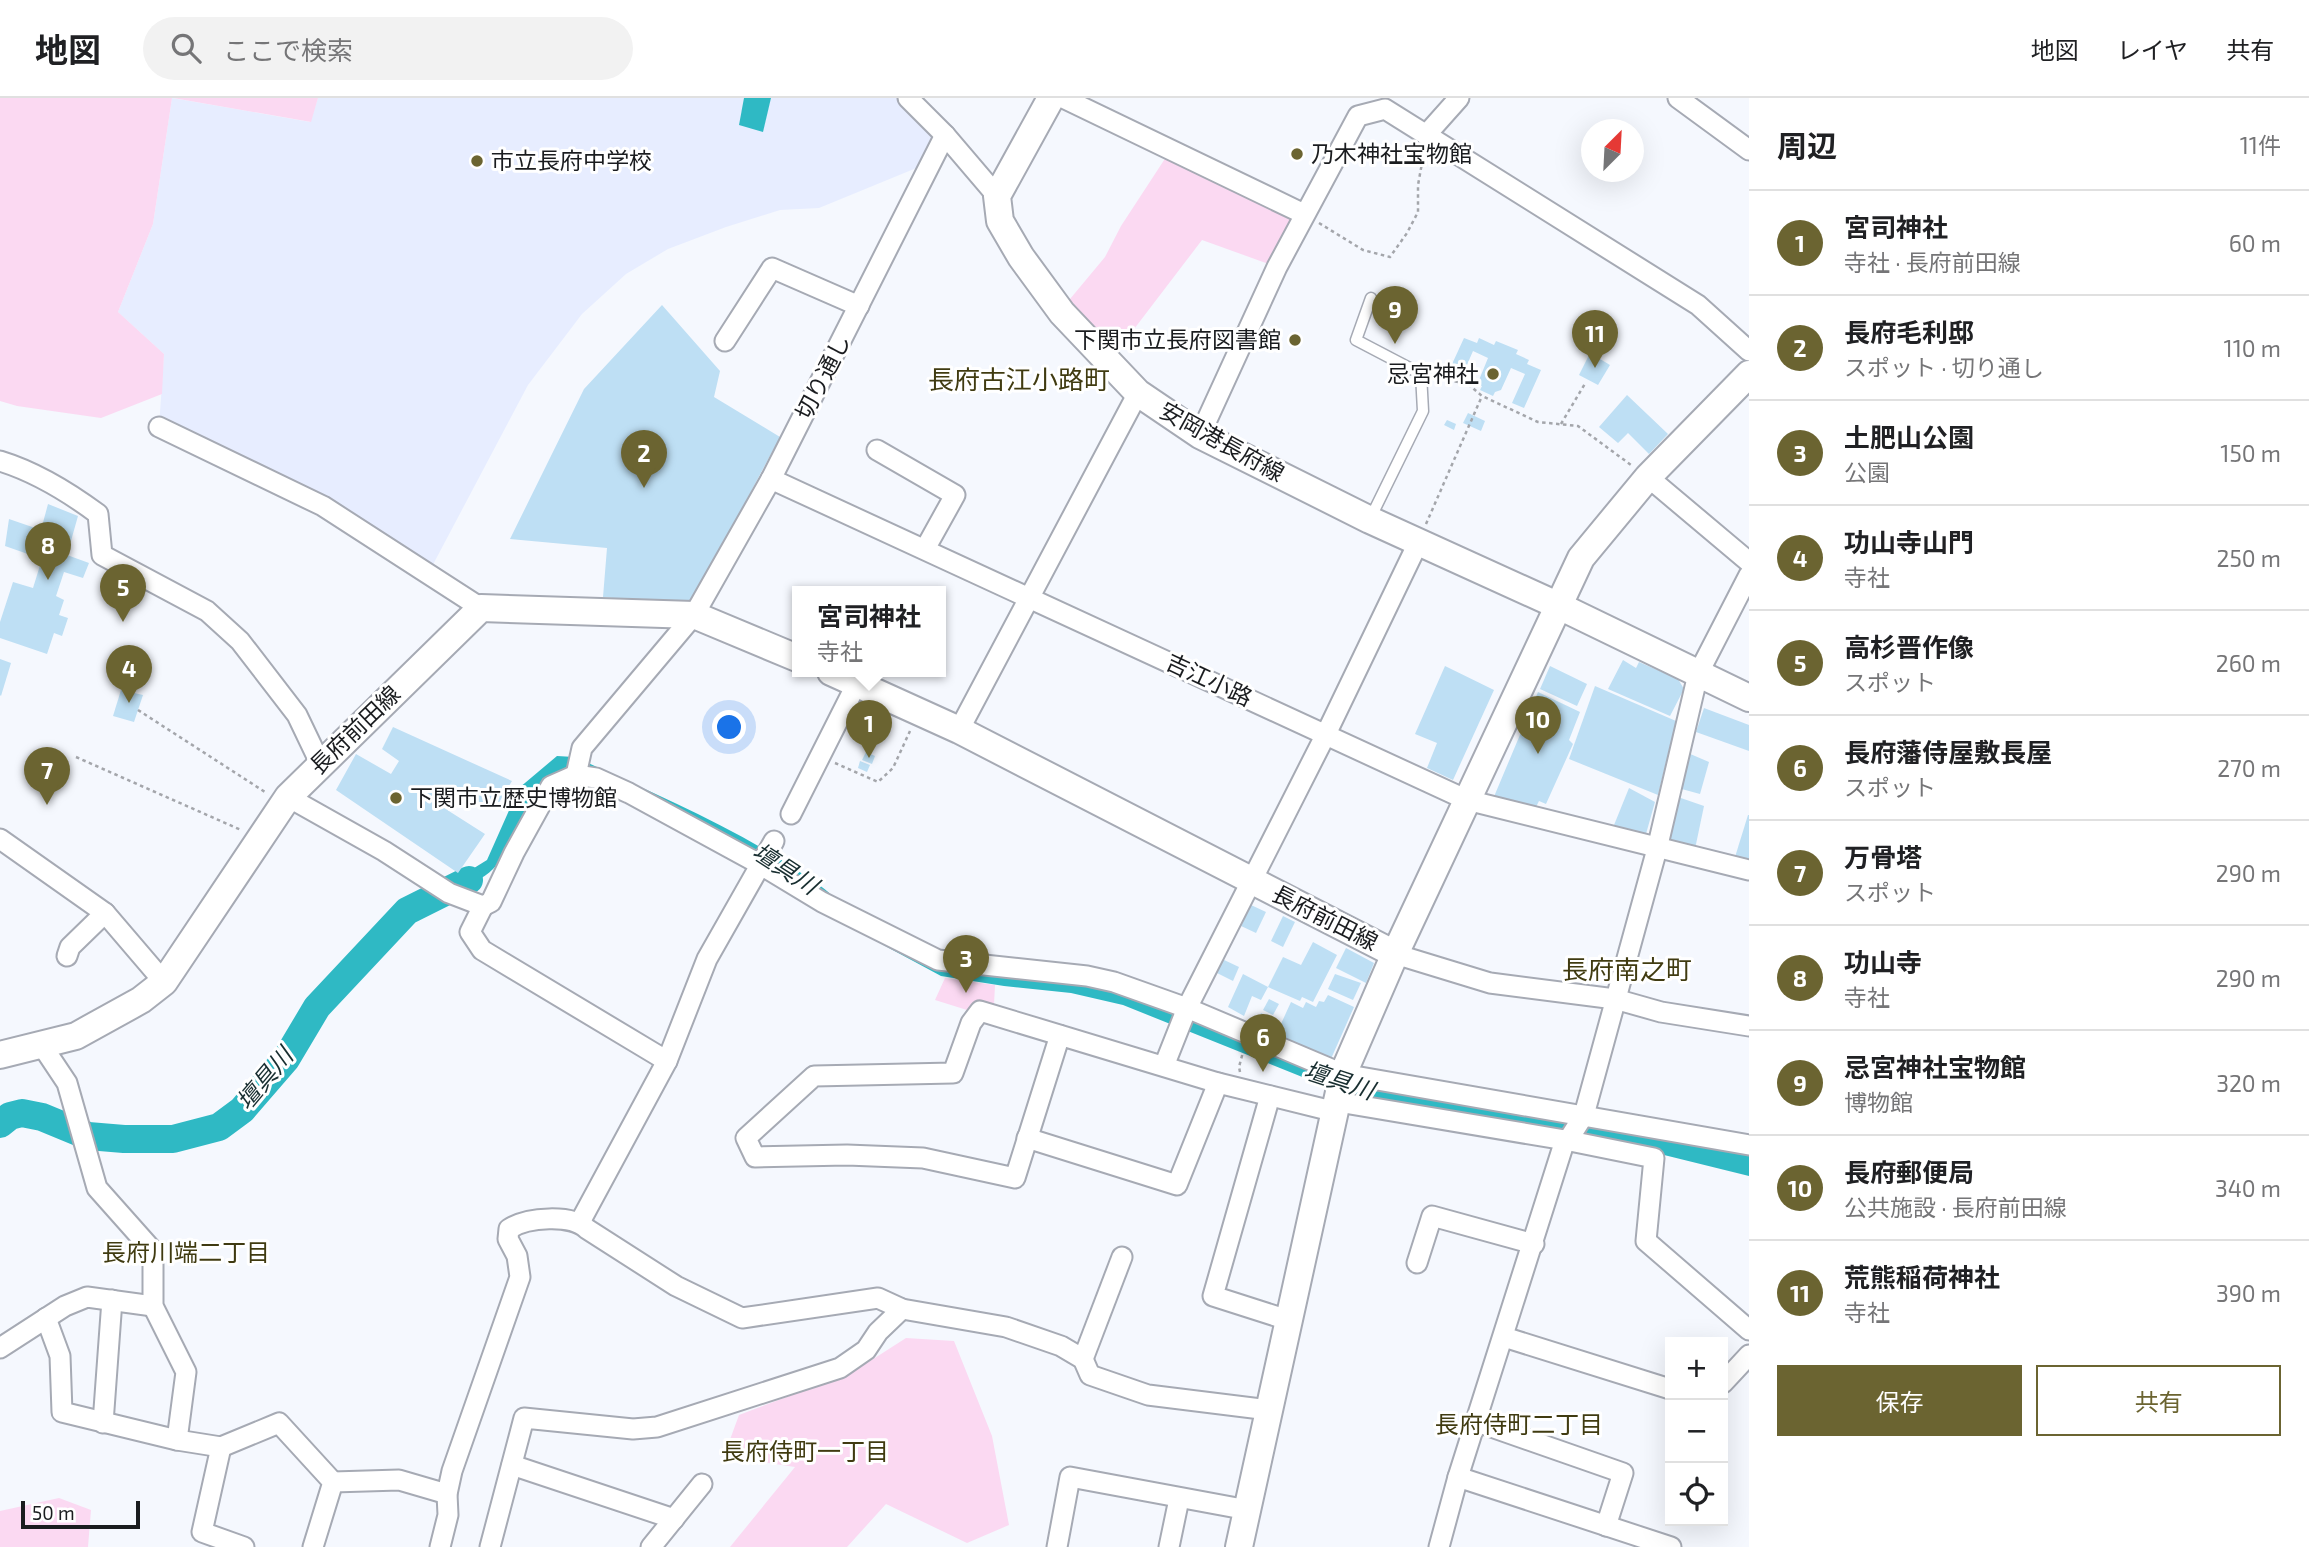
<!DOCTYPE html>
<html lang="ja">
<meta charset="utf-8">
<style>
body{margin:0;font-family:"Exo 2","Noto Sans JP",sans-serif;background:#f2f2f2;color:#202124}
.controls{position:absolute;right:21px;bottom:21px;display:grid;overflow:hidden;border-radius:0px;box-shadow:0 7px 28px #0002}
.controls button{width:63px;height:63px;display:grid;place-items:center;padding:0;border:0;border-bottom:2px solid #e0e0e0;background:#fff;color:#202124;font:35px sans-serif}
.compass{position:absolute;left:1581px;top:21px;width:63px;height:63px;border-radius:50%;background:#fff;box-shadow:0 7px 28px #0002;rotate:24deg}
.scale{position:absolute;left:21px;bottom:18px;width:119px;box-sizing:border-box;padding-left:7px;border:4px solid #1a1c1f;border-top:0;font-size:19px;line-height:24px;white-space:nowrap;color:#1a1c1f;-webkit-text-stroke:5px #fff;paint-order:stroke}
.you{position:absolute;left:730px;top:630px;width:24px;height:24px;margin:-18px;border:5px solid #fff;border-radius:50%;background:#1a73e8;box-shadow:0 0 0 10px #1a73e833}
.badge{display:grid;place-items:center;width:46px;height:46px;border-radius:50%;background:#6b6431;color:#fff;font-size:23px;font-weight:700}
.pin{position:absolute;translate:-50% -58px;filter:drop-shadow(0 2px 4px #0008)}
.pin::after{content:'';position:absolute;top:37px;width:24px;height:21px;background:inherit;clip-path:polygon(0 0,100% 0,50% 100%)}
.popup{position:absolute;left:792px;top:488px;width:154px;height:91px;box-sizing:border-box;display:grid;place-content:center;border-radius:0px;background:#fff;filter:drop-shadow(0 2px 5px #0005);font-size:23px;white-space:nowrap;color:#757577}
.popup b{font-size:26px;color:#202124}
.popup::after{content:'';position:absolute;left:50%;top:100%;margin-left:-14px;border:14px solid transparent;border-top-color:#fff}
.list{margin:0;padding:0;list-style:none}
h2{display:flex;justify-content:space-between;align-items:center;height:91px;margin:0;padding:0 28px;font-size:30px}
h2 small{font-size:23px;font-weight:400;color:#757577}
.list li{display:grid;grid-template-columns:46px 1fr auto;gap:21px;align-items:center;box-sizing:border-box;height:105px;padding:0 28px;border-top:2px solid #e0e0e0}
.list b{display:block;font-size:26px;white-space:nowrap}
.list p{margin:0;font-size:23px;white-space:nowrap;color:#757577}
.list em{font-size:23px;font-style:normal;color:#757577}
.actions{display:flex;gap:14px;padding:21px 28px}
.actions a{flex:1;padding:16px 0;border:2px solid #6b6431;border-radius:0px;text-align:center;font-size:24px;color:#6b6431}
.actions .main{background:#6b6431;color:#fff}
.icon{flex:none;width:38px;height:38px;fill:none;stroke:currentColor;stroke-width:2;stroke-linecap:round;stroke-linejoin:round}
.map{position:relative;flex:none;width:1749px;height:1449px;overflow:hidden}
header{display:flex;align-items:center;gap:42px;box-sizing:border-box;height:98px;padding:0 35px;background:#fff;border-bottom:2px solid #e0e0e0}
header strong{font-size:33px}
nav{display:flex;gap:38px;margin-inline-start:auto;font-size:24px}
.search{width:490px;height:63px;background:#f2f2f2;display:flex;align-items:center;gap:18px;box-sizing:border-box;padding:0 24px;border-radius:38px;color:#757577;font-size:26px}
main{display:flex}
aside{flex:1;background:#fff}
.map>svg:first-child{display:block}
.built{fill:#e7edff}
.green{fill:#fbd9f2}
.water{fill:#2fb9c4}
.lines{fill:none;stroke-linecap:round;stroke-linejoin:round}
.river{stroke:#2fb9c4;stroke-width:28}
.building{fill:#bedff4}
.lane-casing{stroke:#a6aab4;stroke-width:13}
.street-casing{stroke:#a6aab4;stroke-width:23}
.secondary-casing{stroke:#a6aab4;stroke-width:30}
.path{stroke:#a4a6ab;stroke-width:2.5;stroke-dasharray:3.5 3.5;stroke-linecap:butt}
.lane{stroke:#fff;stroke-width:10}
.street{stroke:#fff;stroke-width:19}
.secondary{stroke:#fff;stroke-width:26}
.poi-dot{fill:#6b6431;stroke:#fff;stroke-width:2.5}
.labels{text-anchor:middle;stroke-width:6;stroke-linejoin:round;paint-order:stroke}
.poi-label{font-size:23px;fill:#1a1c1f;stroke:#fff;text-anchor:start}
.street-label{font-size:23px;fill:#1a1c1f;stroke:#fff}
.water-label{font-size:24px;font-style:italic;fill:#182e30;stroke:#fff}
.neighbourhood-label{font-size:24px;fill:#403b11;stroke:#fff}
.quarter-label{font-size:26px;fill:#403b11;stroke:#fff}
</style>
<header>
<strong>地図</strong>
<div class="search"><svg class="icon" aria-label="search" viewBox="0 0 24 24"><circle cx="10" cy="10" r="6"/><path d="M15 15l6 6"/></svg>ここで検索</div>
<nav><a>地図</a><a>レイヤ</a><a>共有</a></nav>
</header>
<main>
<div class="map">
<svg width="1749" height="1449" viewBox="0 0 1749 1449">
<rect width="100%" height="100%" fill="#f5f8fe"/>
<polygon class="built" points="172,0 310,24 318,0 908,0 945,37 931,64 819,110 780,112 726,129 668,151 626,176 582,216 528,287 428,476 159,329 164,256 118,214 153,126"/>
<g class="green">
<polygon points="0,0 172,0 153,126 118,214 164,256 162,296 101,320 17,308 0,303"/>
<polygon points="173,0 318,0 311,24"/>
<polygon points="1170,53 1304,116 1277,169 1202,142 1115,256 1065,207 1105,159 1121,128"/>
<polygon points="945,880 995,887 994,907 978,902 967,912 935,902"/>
<polygon points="906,1240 954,1243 992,1338 1009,1427 967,1445 886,1406 847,1449 730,1449 795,1369 724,1358 739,1317 853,1274"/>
<polygon points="59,1400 91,1412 88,1449 0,1449 0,1413"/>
</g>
<g class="water">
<polygon points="744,0 771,0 763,34 739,27"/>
<path d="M557 658 574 659 586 664C661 699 739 731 807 779 819 787 832 794 838 807L922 860 1117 891 1360 989 1443 999 1749 1054V1078L1660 1056 1357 1001 1123 907 1071 895 1004 888 941 878 826 816 823 800 570 670C530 676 517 745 493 771 484 781 467 787 455 793L445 788 487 762 519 690Z"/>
</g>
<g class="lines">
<polyline class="river" points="0,1026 10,1018 22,1015 42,1019 88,1038 124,1041 173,1041 219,1029 242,1012 286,961 317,909 407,813 469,782"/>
</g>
<g class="building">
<polygon points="662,207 720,273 714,299 780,339 690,508 603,499 607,450 510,441 584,291"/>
<polygon points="1464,240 1477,245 1479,240 1494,247 1496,243 1518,252 1516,256 1529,262 1527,266 1541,272 1524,310 1512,305 1525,276 1511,270 1501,292 1495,294 1493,298 1480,292 1482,288 1479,287 1481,283 1479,282 1488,260 1473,253 1460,283 1447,277"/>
<polygon points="1590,255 1610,267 1598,287 1579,277"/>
<polygon points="1627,297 1668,336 1649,356 1628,335 1618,345 1599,329"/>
<polygon points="1468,315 1485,323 1481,333 1463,325"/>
<polygon points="1447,322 1456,326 1454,332 1444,327"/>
<polygon points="48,406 78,418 67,457 89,465 83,480 64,474 56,498 64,502 59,517 68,520 62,538 54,535 47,556 0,540 0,524 13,484 33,490 42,461 5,448 9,421 41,432"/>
<polygon points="0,561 11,565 1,598 0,597"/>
<polygon points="1623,562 1636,570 1639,564 1678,581 1684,591 1670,618 1608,591"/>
<polygon points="1445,568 1494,592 1453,682 1427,670 1437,645 1415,636"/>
<polygon points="1550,568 1587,586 1577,608 1540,591"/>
<polygon points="1595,588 1676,623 1658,697 1569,661"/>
<polygon points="121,592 143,597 134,624 113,618"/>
<polygon points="1538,594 1580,614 1569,642 1573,646 1546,706 1539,703 1534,713 1493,701"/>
<polygon points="1704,610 1749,627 1749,653 1696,634"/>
<polygon points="393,629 512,683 495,711 450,691 441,708 485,736 458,775 336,692 356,656 391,676 399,663 382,651"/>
<polygon points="866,654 875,658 872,666 862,662"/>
<polygon points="1688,655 1709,664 1700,696 1678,690"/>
<polygon points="860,663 870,667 867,674 858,670"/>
<polygon points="1629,690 1655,704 1644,743 1612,732"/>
<polygon points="1678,699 1704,708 1695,751 1672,746 1668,734"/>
<polygon points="1748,717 1749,717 1749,764 1735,759"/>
<polygon points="1251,807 1266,814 1256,835 1241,828"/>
<polygon points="1283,818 1295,824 1283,849 1271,843"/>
<polygon points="1313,844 1337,857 1313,904 1302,899 1300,903 1268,889 1261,902 1252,898 1244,918 1228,909 1243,876 1268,889 1283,859 1301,867"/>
<polygon points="1346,850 1374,865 1366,885 1336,870"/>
<polygon points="1222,861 1239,869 1233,883 1215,874"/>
<polygon points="1335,876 1361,885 1353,902 1328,891"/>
<polygon points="1328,897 1354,909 1330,963 1275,939 1291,904 1303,910 1306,904 1316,909 1319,903 1324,904"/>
<polygon points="1269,901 1279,906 1273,917 1263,912"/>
<polygon points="1261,915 1275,923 1269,938 1255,932"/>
</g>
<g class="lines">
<g class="lane-casing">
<polyline id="lane" points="1370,421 1423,313 1421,276 1356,242 1371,200"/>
</g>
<g class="street-casing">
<g id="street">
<polyline points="908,0 945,37 997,98"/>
<polyline points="1063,0 1304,116"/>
<polyline points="1678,0 1749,52"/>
<polyline points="1426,37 1459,0"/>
<polyline points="725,243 772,170 859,208"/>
<polyline points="159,329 323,408 481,510"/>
<polyline points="1200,337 1277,169 1358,18 1385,11 1698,207 1749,253"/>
<polyline points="877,352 955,397 925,451"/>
<path d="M0 363C36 374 67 393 98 416L102 457 207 513 240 543 297 617 320 665"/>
<polyline points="1648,379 1749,464"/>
<polyline points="771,381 1467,702 1749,772"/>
<polyline points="959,632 1138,295"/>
<polyline points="576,677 582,650 694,517 771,381 945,37"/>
<polyline points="288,699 384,753 449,795 483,808 491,804 514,755 551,688 576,677 596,680 629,695 761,767 822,804 938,862 1087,878 1114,884 1187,910 1343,976 1749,1047"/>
<polyline points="791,716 857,585"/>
<polyline points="0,741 105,815 164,884"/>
<polyline points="483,808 470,834 482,852 667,963"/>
<polyline points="1395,856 1490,885 1615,901 1661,914 1749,928"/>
<polyline points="67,858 70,849 105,815"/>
<polyline points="1060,937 1015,1080 923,1060 847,1057 755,1059 746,1040 814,978 953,975 971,925 980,913 1218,985 1336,1014"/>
<polyline points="41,946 67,985 97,1090 153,1153 153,1208 186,1274 177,1342"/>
<polyline points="1164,968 1187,910 1326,636 1418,445"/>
<polyline points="1270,998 1213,1198 1288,1222"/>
<polyline points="1338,1004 1565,1042 1654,1060 1646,1143 1749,1232"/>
<polyline points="1027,1040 1177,1087 1218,985"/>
<polyline points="580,1124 667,963 707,861 774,743"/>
<polyline points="1417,1165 1432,1118 1534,1146"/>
<polyline points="46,1220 60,1258 62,1314 177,1342 221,1349 279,1325 333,1384 313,1449"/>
<polyline points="1504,1239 1670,1291"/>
<polyline points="0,1250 65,1208 87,1199 153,1208"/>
<polyline points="1083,1261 1122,1159"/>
<polyline points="1723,1285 1749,1257"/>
<polyline points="1477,1324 1623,1375 1606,1428"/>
<polyline points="103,1325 112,1202"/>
<polyline points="221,1349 202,1434 244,1449"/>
<polyline points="512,1367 674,1421"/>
<polyline points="1458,1379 1671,1449"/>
<polyline points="333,1384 399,1382 447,1396"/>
<path d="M440 1449 448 1417 447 1396 452 1373 520 1179 517 1158 508 1141 509 1131C527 1119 572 1116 587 1131L676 1188 742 1220 878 1200 902 1211 1006 1229 1061 1248 1083 1261 1090 1277 1148 1297 1269 1312"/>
<polyline points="490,1449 524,1320 633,1331 657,1329 840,1270 866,1252 878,1234 902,1211"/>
<polyline points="651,1449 702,1386"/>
<polyline points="1057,1449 1070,1379 1248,1412"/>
<polyline points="1169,1449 1179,1401"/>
<polyline points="1439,1449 1458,1379 1565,1042 1570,1039 1584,1017 1657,751 1698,576 1749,477"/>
</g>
</g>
<g class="secondary-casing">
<g id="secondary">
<polyline points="1051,0 997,98 1000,123 1021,159 1062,215 1138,295 1200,337 1370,422 1557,507 1749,600"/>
<polyline points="831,574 959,632 1395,856"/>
<polyline points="0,957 76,938 141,902 164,884 288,699 481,510 694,517 797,560"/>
<polyline points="1239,1449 1343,976 1395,856 1581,460 1648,379 1749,276"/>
</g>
</g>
<g class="path">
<polyline points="1319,125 1363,152 1390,159 1407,135 1418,114 1418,87 1424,54"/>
<polyline points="1434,279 1468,286 1482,298 1538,324 1578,328 1631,367"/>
<polyline points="1561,326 1586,284"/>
<polyline points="1426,426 1482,298"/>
<polyline points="138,612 265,694"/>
<polyline points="76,659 241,732"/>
<polyline points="835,665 878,684 893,670 910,633"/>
<polyline points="1240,974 1239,969 1243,954"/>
</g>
<use href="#lane" class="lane"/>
<use href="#street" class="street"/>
<use href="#secondary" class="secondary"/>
</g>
<g class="poi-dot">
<circle cx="1297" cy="56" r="7"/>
<circle cx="477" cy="63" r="7"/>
<circle cx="1295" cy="242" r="7"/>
<circle cx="1493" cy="276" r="7"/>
<circle cx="396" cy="700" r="7"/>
</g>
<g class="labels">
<g class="poi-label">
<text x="1311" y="64">乃木神社宝物館</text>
<text x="491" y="71">市立長府中学校</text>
<text x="1281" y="250" text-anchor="end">下関市立長府図書館</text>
<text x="1479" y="284" text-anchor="end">忌宮神社</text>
<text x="410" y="708">下関市立歴史博物館</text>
</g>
<g class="street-label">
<text transform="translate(823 279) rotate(-63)" y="8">切り通し</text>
<text transform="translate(1222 344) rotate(29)" y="8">安岡港長府線</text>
<text transform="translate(1209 582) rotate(25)" y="8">吉江小路</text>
<text transform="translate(355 632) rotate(-44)" y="8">長府前田線</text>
<text transform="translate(1325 820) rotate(27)" y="8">長府前田線</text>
</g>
<g class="water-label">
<text transform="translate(785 771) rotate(33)" y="8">壇具川</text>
<text transform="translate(265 981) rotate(-50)" y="8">壇具川</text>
<text transform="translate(1339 983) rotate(18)" y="8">壇具川</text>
</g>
<g class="neighbourhood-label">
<text x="186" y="1163">長府川端二丁目</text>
<text x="1519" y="1335">長府侍町二丁目</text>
<text x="805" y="1362">長府侍町一丁目</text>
</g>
<g class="quarter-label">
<text x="1019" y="291">長府古江小路町</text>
<text x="1627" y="881">長府南之町</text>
</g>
</g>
</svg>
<div class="controls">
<button>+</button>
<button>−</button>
<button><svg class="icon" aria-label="locate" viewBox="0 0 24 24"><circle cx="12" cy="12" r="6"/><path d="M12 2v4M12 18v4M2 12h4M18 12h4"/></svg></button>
</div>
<svg class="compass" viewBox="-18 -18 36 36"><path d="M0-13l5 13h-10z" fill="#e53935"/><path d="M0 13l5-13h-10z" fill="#757577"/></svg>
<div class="scale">50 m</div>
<div class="you"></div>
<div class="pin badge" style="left:869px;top:660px">1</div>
<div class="popup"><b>宮司神社</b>寺社</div>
<div class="pin badge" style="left:644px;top:390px">2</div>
<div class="pin badge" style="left:966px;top:895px">3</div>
<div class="pin badge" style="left:129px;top:605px">4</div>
<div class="pin badge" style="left:123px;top:524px">5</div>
<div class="pin badge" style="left:1263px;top:974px">6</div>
<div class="pin badge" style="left:47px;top:707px">7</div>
<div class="pin badge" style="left:48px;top:482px">8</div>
<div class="pin badge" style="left:1395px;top:246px">9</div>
<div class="pin badge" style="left:1538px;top:656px">10</div>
<div class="pin badge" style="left:1595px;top:270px">11</div>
</div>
<aside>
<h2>周辺<small>11件</small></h2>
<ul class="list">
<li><span class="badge">1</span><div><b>宮司神社</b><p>寺社 · 長府前田線</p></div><em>60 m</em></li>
<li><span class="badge">2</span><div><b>長府毛利邸</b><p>スポット · 切り通し</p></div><em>110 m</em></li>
<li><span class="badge">3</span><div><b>土肥山公園</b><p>公園</p></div><em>150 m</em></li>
<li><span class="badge">4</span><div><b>功山寺山門</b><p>寺社</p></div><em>250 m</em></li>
<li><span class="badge">5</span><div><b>高杉晋作像</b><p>スポット</p></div><em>260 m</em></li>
<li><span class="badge">6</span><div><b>長府藩侍屋敷長屋</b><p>スポット</p></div><em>270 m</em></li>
<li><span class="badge">7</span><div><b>万骨塔</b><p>スポット</p></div><em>290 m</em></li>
<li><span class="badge">8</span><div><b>功山寺</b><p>寺社</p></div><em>290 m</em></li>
<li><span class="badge">9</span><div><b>忌宮神社宝物館</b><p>博物館</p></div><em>320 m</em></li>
<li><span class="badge">10</span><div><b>長府郵便局</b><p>公共施設 · 長府前田線</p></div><em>340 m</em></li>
<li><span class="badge">11</span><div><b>荒熊稲荷神社</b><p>寺社</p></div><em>390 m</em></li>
</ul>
<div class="actions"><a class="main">保存</a><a>共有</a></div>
</aside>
</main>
